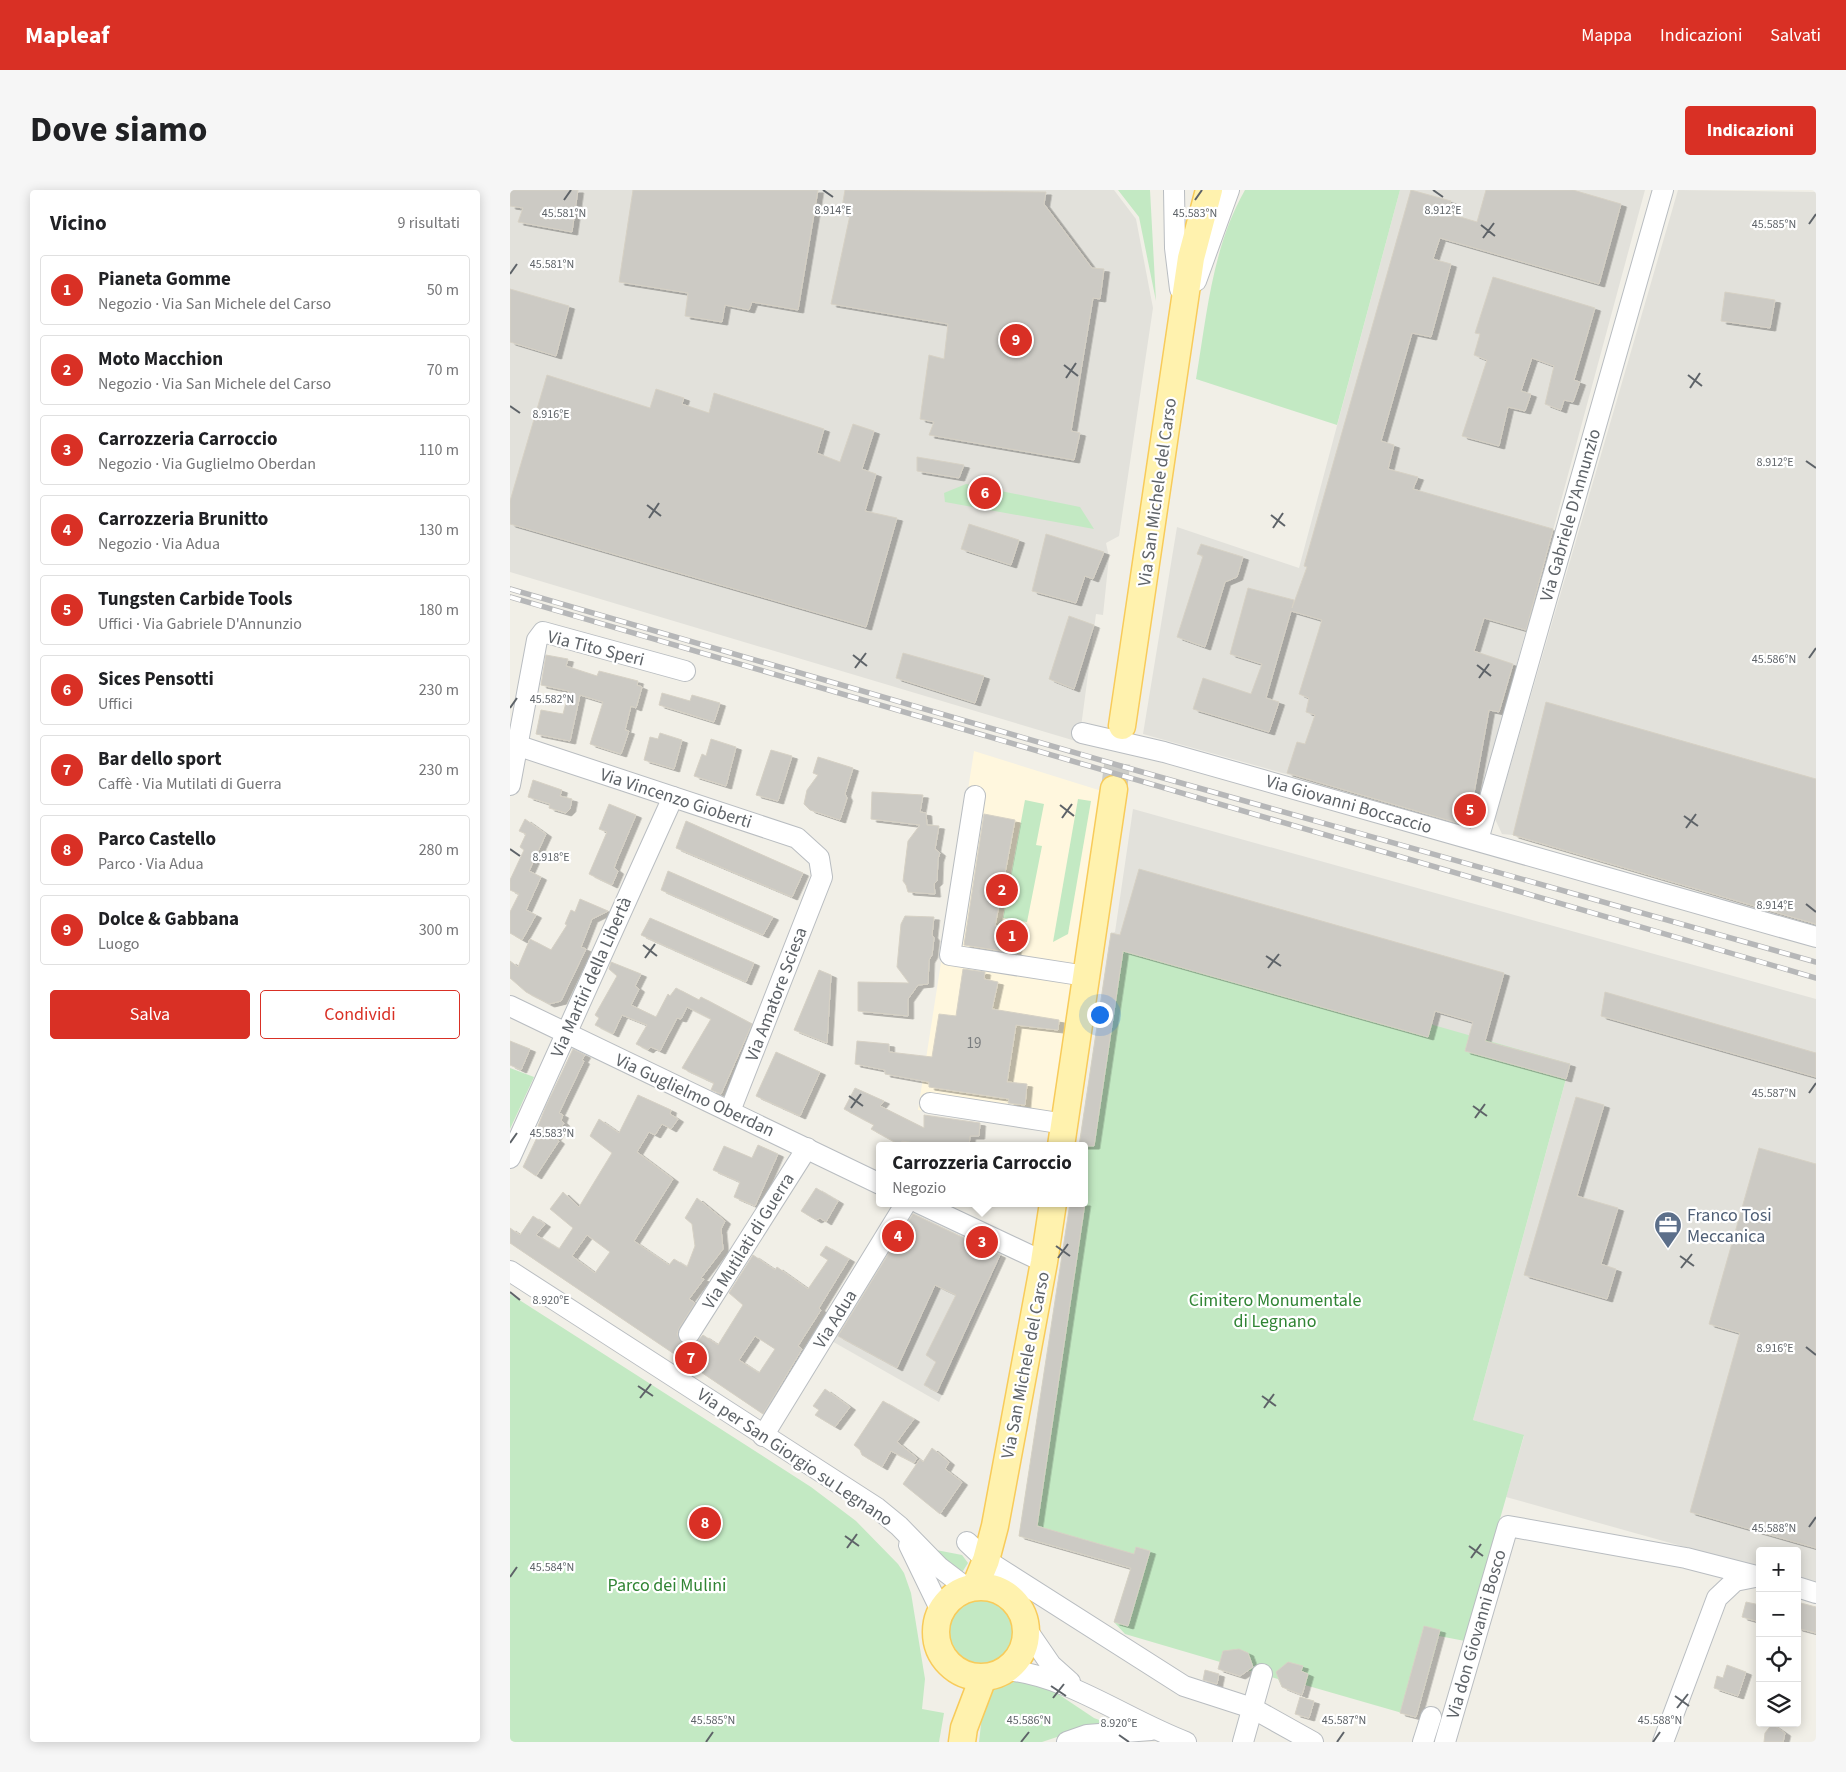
<!DOCTYPE html>
<html lang="it">
<meta charset="utf-8">
<style>
body{margin:0;font-family:"Source Sans 3",sans-serif;background:#f6f6f6;color:#202124}
.controls{position:absolute;right:15px;bottom:15px;display:grid;overflow:hidden;border-radius:5px;box-shadow:0 2px 12px #0003}
.controls button{width:45px;height:45px;display:grid;place-items:center;padding:0;border:0;border-bottom:1px solid #e0e0e0;background:#fff;color:#202124;font:25px sans-serif}
.you{position:absolute;left:589px;top:824px;width:18px;height:18px;margin:-12px;border:4px solid #fff;border-radius:50%;background:#1a73e8;box-shadow:0 0 0 8px #1a73e833}
.badge{display:grid;place-items:center;width:32px;height:32px;border-radius:50%;background:#d93025;color:#fff;font-size:16px;font-weight:700}
.pin{position:absolute;translate:-50% -50%;border:2px solid #fff;box-shadow:0 1px 5px #0006}
.popup{position:absolute;left:366px;top:952px;width:212px;height:65px;box-sizing:border-box;display:grid;place-content:center;border-radius:5px;background:#fff;filter:drop-shadow(0 1px 4px #0005);font-size:16px;white-space:nowrap;color:#757577}
.popup b{font-size:19px;color:#202124}
.popup::after{content:'';position:absolute;left:50%;top:100%;margin-left:-10px;border:10px solid transparent;border-top-color:#fff}
.list{margin:0;padding:0;list-style:none}
h2{display:flex;justify-content:space-between;align-items:center;height:65px;margin:0;padding:0 20px;font-size:21px}
h2 small{font-size:16px;font-weight:400;color:#757577}
.list li{display:grid;grid-template-columns:32px 1fr auto;gap:15px;align-items:center;box-sizing:border-box;height:70px;margin:0 10px 10px;padding:0 10px;border:1px solid #e0e0e0;border-radius:5px}
.list b{display:block;font-size:19px;white-space:nowrap}
.list p{margin:0;font-size:16px;white-space:nowrap;color:#757577}
.list em{font-size:16px;font-style:normal;color:#757577}
.actions{display:flex;gap:10px;padding:15px 20px}
.actions a{flex:1;padding:11px 0;border:1px solid #d93025;border-radius:5px;text-align:center;font-size:18px;color:#d93025}
.actions .main{background:#d93025;color:#fff}
.icon{flex:none;width:28px;height:28px;fill:none;stroke:currentColor;stroke-width:2;stroke-linecap:round;stroke-linejoin:round}
.map{position:relative;flex:none;width:1306px;height:1552px;overflow:hidden;border-radius:5px}
header{display:flex;align-items:center;gap:30px;box-sizing:border-box;height:70px;padding:0 25px;background:#d93025;color:#fff}
header strong{font-size:24px}
nav{display:flex;gap:28px;margin-inline-start:auto;font-size:18px}
.intro{display:flex;align-items:center;justify-content:space-between;box-sizing:border-box;height:120px;padding:0 30px}
h1{margin:0;font-size:35px}
.button{padding:12px 22px;border-radius:5px;background:#d93025;color:#fff;font-size:18px;font-weight:700}
main{display:flex;gap:30px;padding:0 30px}
aside{flex:1;background:#fff;border-radius:5px;box-shadow:0 2px 12px #0003}
.map>svg:first-child{display:block}
.commercial{fill:#fff7de}
.industrial{fill:#e2e1db}
.green{fill:#c3e9c3}
.building{fill:#cccac4;stroke:#d6d1c5;fill-rule:evenodd;filter:url(#shadow)}
.lines{fill:none;stroke-linecap:round;stroke-linejoin:round}
.major-tunnel{stroke:#ccccc7;stroke-width:26;stroke-dasharray:26 13;stroke-linecap:butt}
.minor-casing{stroke:#b9bdc1;stroke-width:22}
.major-casing{stroke:#f8cb5a;stroke-width:29}
.minor{stroke:#fff;stroke-width:20}
.major{stroke:#fff2ae;stroke-width:26}
.rail-casing{stroke:#b6b7b8;stroke-width:5.5}
.rail{stroke:#fff;stroke-width:4;stroke-dasharray:11;stroke-linecap:butt}
.ticks{fill:none;stroke:#5e6368;stroke-width:2}
.labels{text-anchor:middle;stroke-width:4.5;stroke-linejoin:round;paint-order:stroke}
.number-label{font-size:15px;fill:#7a7d7f}
.street-label{font-size:18px;fill:#5e6368;stroke:#fff}
.service-label{font-size:18px;fill:#4e5e75;stroke:#fff;text-anchor:start}
.park-label{font-size:18px;fill:#308434;stroke:#fff}
.ticks-label{font-size:12px;text-anchor:middle;fill:#5e6368;stroke:#fff;stroke-width:4.5;stroke-linejoin:round;paint-order:stroke}
</style>
<header>
<strong>Mapleaf</strong>
<nav><a>Mappa</a><a>Indicazioni</a><a>Salvati</a></nav>
</header>
<div class="intro"><h1>Dove siamo</h1><a class="button">Indicazioni</a></div>
<main>
<aside>
<h2>Vicino<small>9 risultati</small></h2>
<ul class="list">
<li><span class="badge">1</span><div><b>Pianeta Gomme</b><p>Negozio · Via San Michele del Carso</p></div><em>50 m</em></li>
<li><span class="badge">2</span><div><b>Moto Macchion</b><p>Negozio · Via San Michele del Carso</p></div><em>70 m</em></li>
<li><span class="badge">3</span><div><b>Carrozzeria Carroccio</b><p>Negozio · Via Guglielmo Oberdan</p></div><em>110 m</em></li>
<li><span class="badge">4</span><div><b>Carrozzeria Brunitto</b><p>Negozio · Via Adua</p></div><em>130 m</em></li>
<li><span class="badge">5</span><div><b>Tungsten Carbide Tools</b><p>Uffici · Via Gabriele D'Annunzio</p></div><em>180 m</em></li>
<li><span class="badge">6</span><div><b>Sices Pensotti</b><p>Uffici</p></div><em>230 m</em></li>
<li><span class="badge">7</span><div><b>Bar dello sport</b><p>Caffè · Via Mutilati di Guerra</p></div><em>230 m</em></li>
<li><span class="badge">8</span><div><b>Parco Castello</b><p>Parco · Via Adua</p></div><em>280 m</em></li>
<li><span class="badge">9</span><div><b>Dolce &amp; Gabbana</b><p>Luogo</p></div><em>300 m</em></li>
</ul>
<div class="actions"><a class="main">Salva</a><a>Condividi</a></div>
</aside>
<div class="map">
<svg width="1306" height="1552" viewBox="0 0 1306 1552">
<defs>
<filter id="shadow"><feDropShadow dx="5.5" dy="3" stdDeviation="0" flood-color="#0004"/></filter>
</defs>
<rect width="100%" height="100%" fill="#f1efe7"/>
<polygon class="commercial" points="464,561 595,602 539,940 408,920"/>
<g class="industrial">
<polygon points="0,0 604,0 626,29 643,118 609,346 596,353 599,367 593,425 586,424 569,552 0,382"/>
<polygon points="890,0 1135,0 963,636 633,544 667,337 789,378"/>
<polygon points="1168,0 1306,2 1306,734 1003,645 992,644 985,629"/>
<polygon points="623,619 1306,809 1306,1394 1287,1389 1287,1361 1250,1361 1250,1378 996,1307 1014,1246 963,1230 1056,889 959,846 601,743 605,742"/>
<polygon points="402,1017 493,1063 429,1212 320,1150"/>
</g>
<g class="green">
<polygon points="608,0 640,0 646,111 629,27"/>
<path d="M735 0H890L827 235 686 189C697 124 702 58 735 0Z"/>
<polygon points="456,294 570,317 584,339 435,312 434,303"/>
<polygon points="568,609 581,611 558,744 543,752"/>
<polygon points="515,610 534,614 526,655 532,656 517,732 493,728"/>
<polygon points="601,743 1060,874 963,1230 1014,1245 955,1451 929,1446 906,1527 795,1495 785,1502 772,1497 768,1489 615,1444 604,1432 621,1378 509,1346 560,1013 574,1013 574,956 569,956"/>
<polygon points="0,878 24,887 0,939"/>
<polygon points="0,1104 301,1297 346,1331 388,1374 394,1383 401,1403 415,1489 412,1519 434,1523 429,1552 0,1552"/>
<polygon points="421,1359 452,1365 458,1373 451,1384"/>
<circle cx="472" cy="1442" r="34"/>
<path d="M511 1490 536 1496 584 1528 602 1535 565 1541 532 1552H469C472 1533 471 1503 491 1493 497 1490 505 1490 511 1490Z"/>
</g>
<g class="building">
<polygon points="0,0 68,0 62,42 8,32 13,18 0,16"/>
<polygon points="123,0 308,0 288,120 242,112 239,120 215,115 212,132 175,126 178,103 109,92"/>
<polygon points="335,0 536,2 534,14 582,78 594,79 590,109 583,108 561,241 570,243 564,270 419,245 424,232 410,229 419,165 434,169 438,134 321,114 340,25 331,23"/>
<polygon points="901,0 941,11 937,23 967,32 976,0 1063,0 1111,14 1089,94 930,48 923,69 941,74 921,147 902,143 871,251 884,255 878,279 908,287 903,299 1043,339 1016,440 974,428 964,461 1003,474 989,522 979,520 958,636 777,583 787,552 795,554 805,525 796,522 799,508 789,504 812,430 781,421 756,508 769,512 759,542 683,519 693,488 741,504 752,474 720,464 738,398 784,410 782,418 797,377 794,376"/>
<polygon points="983,87 1085,118 1064,190 1070,192 1063,212 1054,210 1051,220 1035,214 1044,176 1022,168 1011,201 1021,204 1015,221 998,217 989,256 952,246 977,170 964,165 970,144 965,143"/>
<polygon points="0,99 59,116 46,166 0,152"/>
<polygon points="1215,102 1265,110 1260,138 1211,131"/>
<polygon points="37,185 140,218 146,199 174,208 172,214 199,223 204,203 314,239 307,263 330,272 343,234 364,241 352,279 366,284 355,321 387,328 356,437 0,334 0,311"/>
<polygon points="407,267 454,275 449,288 407,281"/>
<polygon points="459,334 509,350 501,375 451,359"/>
<polygon points="536,344 594,362 583,389 575,386 566,413 522,401"/>
<polygon points="691,354 733,367 727,387 715,392 695,457 667,447 693,366 687,364"/>
<polygon points="559,426 584,435 564,499 539,489"/>
<polygon points="393,463 474,486 465,513 386,488"/>
<polygon points="36,465 58,469 56,476 87,486 89,481 128,491 127,495 132,497 126,518 121,516 115,540 119,541 111,564 80,554 93,512 70,505 60,551 26,544 31,520 53,524 59,501 31,495"/>
<polygon points="152,503 180,511 182,505 210,513 204,532 149,515"/>
<polygon points="1036,512 1306,589 1306,734 1003,645"/>
<polygon points="150,543 172,550 164,579 134,570 140,547 148,549"/>
<polygon points="201,549 226,557 216,596 184,586 192,564 196,566"/>
<polygon points="261,560 282,566 268,611 246,605"/>
<polygon points="308,567 343,578 335,604 337,608 330,630 300,620 294,614 297,600 308,585 303,583"/>
<polygon points="23,590 52,600 50,606 62,609 60,619 56,623 39,618 40,614 18,607"/>
<polygon points="362,602 413,605 410,622 416,623 417,635 429,636 425,659 430,663 428,669 427,691 424,694 425,704 398,702 396,695 393,691 398,651 410,635 361,629"/>
<polygon points="99,614 126,625 107,670 104,678 108,681 102,695 79,684 97,642 89,639"/>
<polygon points="474,624 505,630 485,736 510,741 505,763 454,755"/>
<polygon points="15,629 36,644 19,681 31,687 16,720 26,725 12,750 0,743 0,722 9,704 0,700 0,690 14,660 10,657 16,644 9,641"/>
<polygon points="176,631 293,683 282,707 166,658"/>
<polygon points="629,679 994,783 975,851 1060,874 1056,889 955,861 963,832 925,821 918,847 613,761 584,956 569,956 601,743 610,745"/>
<polygon points="158,681 263,727 253,745 151,700"/>
<polygon points="70,709 98,721 82,729 71,757 76,759 51,811 39,814 16,802 0,788 0,771 8,777 20,749 41,760 57,735 55,734 61,720 65,722"/>
<polygon points="395,726 424,727 422,745 424,748 422,765 419,770 418,794 408,795 398,809 398,826 348,821 348,792 399,793 387,777 391,734"/>
<polygon points="140,728 244,773 236,792 131,745"/>
<polygon points="101,772 131,784 125,796 129,799 121,815 146,827 158,804 160,806 166,798 189,810 191,807 242,834 211,904 201,900 204,893 172,878 201,829 177,817 171,829 167,828 150,861 141,857 138,860 126,854 137,835 112,825 103,844 85,835 89,828 85,825 107,786 99,779"/>
<polygon points="453,779 475,782 474,789 488,792 482,819 549,830 548,840 506,835 497,892 517,894 515,915 498,913 499,909 419,897 419,892 375,884 375,880 345,874 347,851 379,854 379,862 422,867 429,824 446,826"/>
<polygon points="309,780 321,785 317,853 284,840"/>
<polygon points="1095,802 1306,863 1306,887 1091,826"/>
<polygon points="0,851 20,859 11,880 0,875"/>
<polygon points="63,859 75,865 72,870 74,871 49,923 53,925 51,930 54,933 45,948 49,951 26,986 13,977 31,939 28,936 36,916"/>
<polygon points="266,862 310,882 290,926 246,906"/>
<polygon points="345,898 374,911 370,916 414,938 414,925 470,933 469,946 460,946 459,956 425,956 392,951 390,955 361,939 364,935 334,919"/>
<path d="M128 905 161 920 160 924 168 929 161 939 152 934 145 945 139 942 127 962 163 989 124 1051 159 1075 164 1069 177 1077 185 1056 182 1034 175 1028 187 1008 215 1031 211 1039 213 1059 191 1088 194 1089 179 1109 185 1113 169 1138 167 1144 172 1154 184 1155 193 1145 208 1155 233 1115 219 1103 243 1065 265 1080 267 1077 298 1099 318 1070 310 1065 316 1056 339 1069 309 1118 311 1120 288 1156 292 1159 253 1224 0 1053V1038L10 1045 23 1026 35 1034 26 1045 49 1059 63 1038 40 1019 53 1002 69 1017 102 963 80 946 83 940 89 929 109 943ZM77 1045 100 1062 85 1083 62 1066ZM245 1146 265 1159 249 1183 229 1170Z"/>
<polygon points="1066,907 1094,915 1067,1006 1108,1018 1091,1074 1106,1079 1097,1109 1014,1085"/>
<polygon points="248,955 268,964 245,1016 224,1007 230,992 203,980 214,956 242,968"/>
<polygon points="1249,958 1306,974 1306,1358 1180,1322 1230,1143 1199,1134"/>
<polygon points="306,998 328,1011 316,1032 310,1028 306,1030 291,1021"/>
<polygon points="560,1013 575,1013 527,1336 624,1364 626,1357 640,1361 618,1436 604,1432 621,1378 509,1346"/>
<polygon points="403,1024 490,1065 427,1202 414,1195 426,1172 416,1165 446,1105 425,1095 387,1178 328,1146"/>
<polygon points="315,1199 340,1217 325,1237 305,1225 309,1220 303,1216"/>
<polygon points="373,1211 404,1229 387,1252 407,1268 404,1273 381,1261 372,1277 352,1265 350,1260 344,1255"/>
<polygon points="422,1258 439,1272 435,1279 452,1292 430,1324 393,1294 410,1269 413,1272"/>
<polygon points="1236,1412 1250,1415 1250,1432 1232,1427"/>
<polygon points="1287,1412 1306,1417 1306,1443 1287,1438"/>
<polygon points="914,1436 930,1440 906,1527 890,1523"/>
<polygon points="729,1459 738,1463 743,1477 730,1486 708,1479 713,1461"/>
<polygon points="778,1472 793,1476 791,1481 798,1484 792,1505 772,1497 766,1482"/>
<polygon points="1217,1475 1236,1482 1228,1506 1204,1498 1207,1486 1213,1488"/>
<polygon points="695,1480 709,1484 707,1494 693,1490"/>
<polygon points="790,1507 804,1511 799,1528 785,1524"/>
<polygon points="1262,1534 1275,1543 1273,1552 1254,1552 1255,1543"/>
</g>
<g class="lines">
<polyline class="major-tunnel" points="604,599 612,536"/>
<g class="minor-casing">
<g id="minor">
<polyline points="664,0 665,58 670,99"/>
<polyline points="686,91 719,0"/>
<polyline points="572,543 654,562 1306,747"/>
<polyline points="0,553 287,648 309,668 312,687 220,921"/>
<polyline points="0,595 27,450 33,442 175,481"/>
<polyline points="465,606 440,765 576,786"/>
<polyline points="968,650 1153,0"/>
<polyline points="0,816 370,994"/>
<polyline points="420,913 555,934"/>
<polyline points="0,968 163,607"/>
<polyline points="409,1013 534,1072"/>
<polyline points="0,1081 367,1318 389,1336 429,1377 458,1399"/>
<polyline points="179,1144 297,958"/>
<polyline points="253,1246 396,1013"/>
<polyline points="457,1352 476,1370 674,1496 742,1518 803,1552"/>
<polyline points="399,1355 431,1421"/>
<polyline points="1287,1397 1306,1403"/>
<polyline points="517,1440 541,1475 560,1492"/>
<path d="M496 1480C557 1485 617 1530 676 1552"/>
<polyline points="557,1552 577,1545 641,1540"/>
<polyline points="733,1552 752,1484"/>
<polyline points="913,1552 921,1527"/>
<polyline points="935,1552 998,1336 1176,1368 1250,1387"/>
<polyline points="1153,1552 1207,1408 1225,1391 1245,1387"/>
</g>
</g>
<g class="major-casing">
<g id="major">
<polyline points="612,536 681,68 699,0"/>
<polyline points="551,956 604,599"/>
<circle cx="471" cy="1442" r="45"/>
<polyline points="465,1397 476,1370 485,1336 534,1072 543,1013"/>
<polyline points="452,1552 454,1538 473,1488"/>
</g>
</g>
<use href="#minor" class="minor"/>
<use href="#major" class="major"/>
<g class="rail-casing">
<g id="rail">
<polyline points="0,399 625,580 1306,772"/>
<polyline points="0,407 1306,788"/>
</g>
</g>
<use href="#rail" class="rail"/>
</g>
<path class="ticks" d="M313 0 323 7M923 0 933 7M54 10 61 0M685 10 692 0M1299 34 1306 24M971 35 985 46M973 48 984 33M0 84 7 74M554 175 568 186M1178 185 1192 196M556 188 566 173M1180 198 1190 183M0 216 10 223M1296 271 1306 278M137 315 151 326M761 325 775 336M139 328 149 313M763 338 773 323M343 465 357 476M1299 468 1306 458M967 475 981 486M345 478 356 463M969 488 979 474M0 518 7 508M550 615 564 626M1174 626 1188 636M552 628 562 614M1176 638 1186 624M0 659 10 666M1296 714 1306 722M133 755 147 766M756 766 771 776M135 768 145 754M758 778 769 764M1299 903 1306 893M339 906 353 916M963 916 977 926M341 918 351 904M965 928 975 914M0 953 7 943M546 1056 560 1066M1170 1066 1184 1076M548 1068 558 1054M1171 1078 1182 1064M0 1102 10 1110M1296 1157 1306 1165M128 1196 143 1206M752 1206 766 1216M130 1208 141 1194M754 1218 764 1204M1299 1337 1306 1327M335 1346 349 1356M959 1356 973 1366M337 1358 347 1344M961 1368 971 1354M0 1387 7 1377M541 1496 556 1506M1165 1506 1179 1516M543 1508 554 1494M1167 1518 1178 1504M609 1545 619 1552M196 1552 203 1542M511 1552 519 1542M827 1552 834 1542M1143 1552 1150 1542"/>
<defs>
<g id="office-pin" transform="scale(1.4375)"><path d="M0 17L-7.5 6A9.5 9.5 0 1 1 7.5 6Z" fill="#5c6f8a" stroke="#fff"/><path d="M-6-3h4V-5.5h4V-3h4V5H-6ZM-1-4.5V-3h2v-1.5ZM-6 0V1H6V0Z" fill="#fff"/></g>
</defs>
<g fill-rule="evenodd">
<use href="#office-pin" x="1158" y="1035"/>
</g>
<g class="labels">
<g class="number-label">
<text x="464" y="858">19</text>
</g>
<g class="street-label">
<text transform="translate(647 302) rotate(-82)" y="6">Via San Michele del Carso</text>
<text transform="translate(1060 325) rotate(-74)" y="6">Via Gabriele D'Annunzio</text>
<text transform="translate(86 458) rotate(14)" y="6">Via Tito Speri</text>
<text transform="translate(166 608) rotate(18)" y="6">Via Vincenzo Gioberti</text>
<text transform="translate(839 614) rotate(16)" y="6">Via Giovanni Boccaccio</text>
<text transform="translate(81 787) rotate(-66)" y="6">Via Martiri della Libertà</text>
<text transform="translate(266 804) rotate(-69)" y="6">Via Amatore Sciesa</text>
<text transform="translate(185 905) rotate(25)" y="6">Via Guglielmo Oberdan</text>
<text transform="translate(238 1051) rotate(-58)" y="6">Via Mutilati di Guerra</text>
<text transform="translate(325 1129) rotate(-58)" y="6">Via Adua</text>
<text transform="translate(515 1175) rotate(-79)" y="6">Via San Michele del Carso</text>
<text transform="translate(285 1267) rotate(34)" y="6">Via per San Giorgio su Legnano</text>
<text transform="translate(966 1444) rotate(-74)" y="6">Via don Giovanni Bosco</text>
</g>
<g class="service-label">
<text x="1177" y="1031">Franco Tosi<tspan x="1177" dy="21">Meccanica</tspan></text>
</g>
<g class="park-label">
<text x="765" y="1116">Cimitero Monumentale<tspan x="765" dy="21">di Legnano</tspan></text>
<text x="157" y="1401">Parco dei Mulini</text>
</g>
</g>
<g class="ticks-label">
<text x="323" y="24">8.914°E</text>
<text x="933" y="24">8.912°E</text>
<text x="685" y="27">45.583°N</text>
<text x="54" y="27">45.581°N</text>
<text x="1264" y="38">45.585°N</text>
<text x="42" y="78">45.581°N</text>
<text x="41" y="228">8.916°E</text>
<text x="1265" y="276">8.912°E</text>
<text x="1264" y="473">45.586°N</text>
<text x="42" y="513">45.582°N</text>
<text x="41" y="671">8.918°E</text>
<text x="1265" y="719">8.914°E</text>
<text x="1264" y="907">45.587°N</text>
<text x="42" y="947">45.583°N</text>
<text x="41" y="1114">8.920°E</text>
<text x="1265" y="1162">8.916°E</text>
<text x="1264" y="1342">45.588°N</text>
<text x="42" y="1381">45.584°N</text>
<text x="203" y="1534">45.585°N</text>
<text x="519" y="1534">45.586°N</text>
<text x="834" y="1534">45.587°N</text>
<text x="1150" y="1534">45.588°N</text>
<text x="609" y="1537">8.920°E</text>
</g>
</svg>
<div class="controls">
<button>+</button>
<button>−</button>
<button><svg class="icon" aria-label="locate" viewBox="0 0 24 24"><circle cx="12" cy="12" r="6"/><path d="M12 2v4M12 18v4M2 12h4M18 12h4"/></svg></button>
<button><svg class="icon" aria-label="layers" viewBox="0 0 24 24"><path d="M12 4l9 5-9 5-9-5zM3 14l9 5 9-5"/></svg></button>
</div>
<div class="you"></div>
<div class="pin badge" style="left:502px;top:746px">1</div>
<div class="pin badge" style="left:492px;top:700px">2</div>
<div class="pin badge" style="left:472px;top:1052px">3</div>
<div class="popup"><b>Carrozzeria Carroccio</b>Negozio</div>
<div class="pin badge" style="left:388px;top:1046px">4</div>
<div class="pin badge" style="left:960px;top:620px">5</div>
<div class="pin badge" style="left:475px;top:303px">6</div>
<div class="pin badge" style="left:181px;top:1168px">7</div>
<div class="pin badge" style="left:195px;top:1333px">8</div>
<div class="pin badge" style="left:506px;top:150px">9</div>
</div>
</main>
